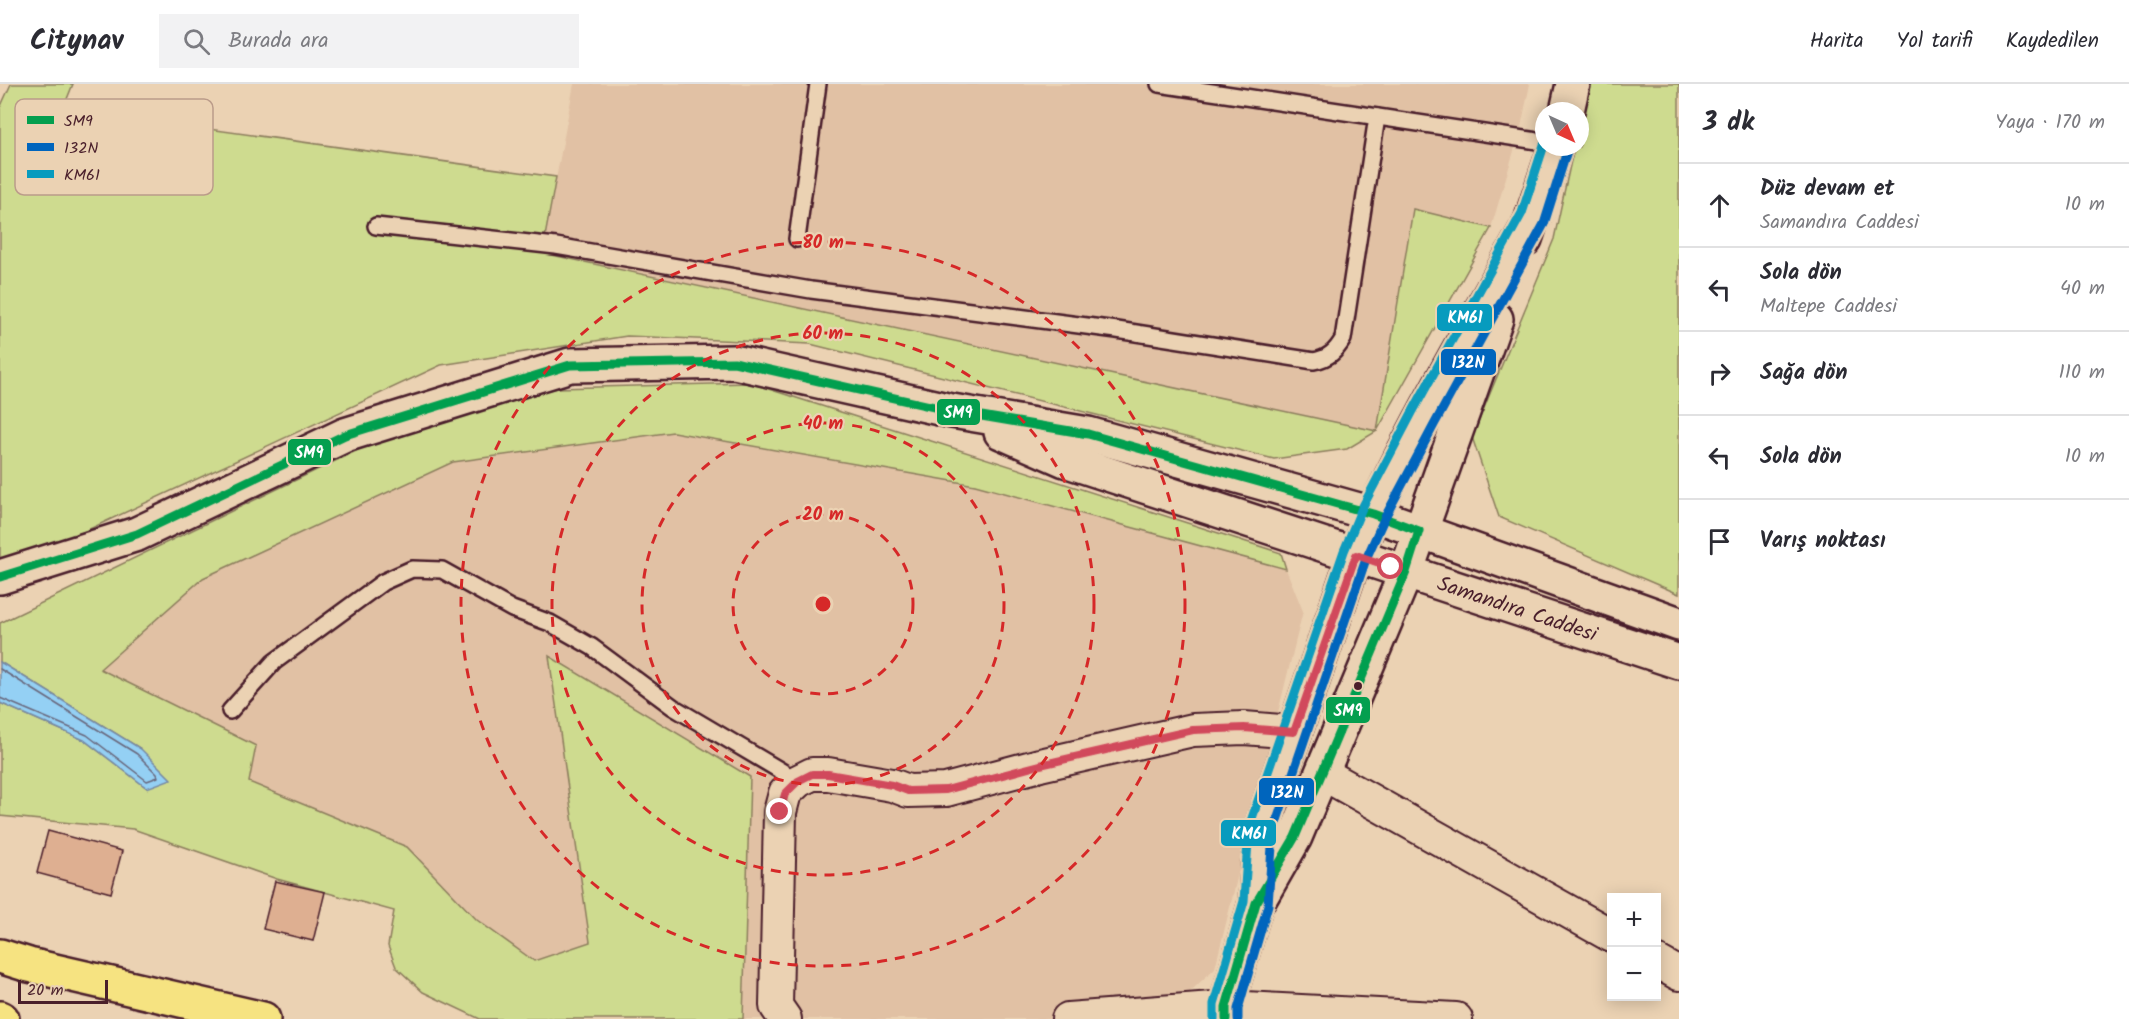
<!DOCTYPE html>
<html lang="tr">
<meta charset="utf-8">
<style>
body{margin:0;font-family:Kalam,sans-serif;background:#f2f2f3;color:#2b2b33}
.controls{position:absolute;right:18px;bottom:18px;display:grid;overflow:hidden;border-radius:0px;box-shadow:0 3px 15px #0003}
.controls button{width:54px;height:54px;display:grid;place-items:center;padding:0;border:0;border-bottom:2px solid #e1e1e2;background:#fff;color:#2b2b33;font:30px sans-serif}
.compass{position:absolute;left:1535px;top:18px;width:54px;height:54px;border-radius:50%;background:#fff;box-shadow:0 3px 15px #0003;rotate:136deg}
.scale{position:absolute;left:18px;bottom:15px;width:90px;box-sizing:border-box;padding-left:6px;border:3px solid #4a1f2b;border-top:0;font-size:16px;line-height:21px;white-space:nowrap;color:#4a1f2b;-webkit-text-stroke:4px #ebd2b3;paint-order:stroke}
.stop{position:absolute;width:18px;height:18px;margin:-14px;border:4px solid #d1495b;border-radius:50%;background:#fff}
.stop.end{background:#d1495b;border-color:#fff;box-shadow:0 2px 6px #0008}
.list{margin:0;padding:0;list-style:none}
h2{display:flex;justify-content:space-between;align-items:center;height:78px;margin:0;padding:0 24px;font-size:26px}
h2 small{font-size:20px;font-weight:400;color:#7c7c81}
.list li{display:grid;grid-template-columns:39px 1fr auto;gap:18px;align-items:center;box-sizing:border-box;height:84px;padding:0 24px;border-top:2px solid #e1e1e2}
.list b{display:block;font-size:22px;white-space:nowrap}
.list p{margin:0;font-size:20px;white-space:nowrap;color:#7c7c81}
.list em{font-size:20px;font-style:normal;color:#7c7c81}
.icon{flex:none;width:33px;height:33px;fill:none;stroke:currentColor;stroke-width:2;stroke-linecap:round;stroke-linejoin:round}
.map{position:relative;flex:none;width:1679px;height:935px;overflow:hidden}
header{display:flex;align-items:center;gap:36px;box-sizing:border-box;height:84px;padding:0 30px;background:#fff;border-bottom:2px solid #e1e1e2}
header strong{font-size:28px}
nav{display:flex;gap:33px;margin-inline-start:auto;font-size:21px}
.search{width:420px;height:54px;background:#f2f2f3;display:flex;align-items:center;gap:15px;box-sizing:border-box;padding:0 21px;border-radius:0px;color:#7c7c81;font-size:22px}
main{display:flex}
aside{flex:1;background:#fff}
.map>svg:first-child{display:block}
.built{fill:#e1c1a4}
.green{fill:#cedb8f;stroke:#8c7d5d;stroke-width:1.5}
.water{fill:#94d0f4;stroke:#7689a4;stroke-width:1.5}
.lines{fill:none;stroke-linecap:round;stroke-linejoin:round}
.shore{stroke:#68667b;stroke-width:1.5}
.building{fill:#deaf91;stroke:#4a1f2b;stroke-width:1.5}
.service-casing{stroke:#4a1f2b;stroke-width:20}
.minor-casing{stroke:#4a1f2b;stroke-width:36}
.tertiary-casing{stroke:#4a1f2b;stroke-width:38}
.secondary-casing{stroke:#4a1f2b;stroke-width:38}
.motorway-casing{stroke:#4a1f2b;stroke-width:38}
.service{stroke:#ebd2b3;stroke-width:15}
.minor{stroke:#ebd2b3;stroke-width:32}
.tertiary{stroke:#ebd2b3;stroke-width:33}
.secondary{stroke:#ebd2b3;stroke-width:33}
.motorway{stroke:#f6e381;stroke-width:33}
.bus-1-casing{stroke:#ebd2b3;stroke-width:14}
.bus-2-casing{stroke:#ebd2b3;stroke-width:14}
.bus-3-casing{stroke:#ebd2b3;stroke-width:14}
.bus-1{stroke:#049f4f;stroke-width:9}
.bus-2{stroke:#0065bd;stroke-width:9}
.bus-3{stroke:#079bbe;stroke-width:9}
.route{stroke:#d1495b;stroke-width:8}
.ring{fill:none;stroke:#d62828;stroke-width:3;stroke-dasharray:10 8}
.bus-dot{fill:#4a1f2b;stroke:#ebd2b3;stroke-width:2}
.labels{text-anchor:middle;stroke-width:4.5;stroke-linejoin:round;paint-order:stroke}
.street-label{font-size:21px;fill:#4a1f2b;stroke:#ebd2b3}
.key{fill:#ebd2b3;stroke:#bb9c8a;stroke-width:1.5}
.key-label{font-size:16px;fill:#4a1f2b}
.centre{fill:#d62828;stroke:#ebd2b3;stroke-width:3}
.ring-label{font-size:18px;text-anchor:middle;font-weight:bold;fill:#d62828;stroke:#ebd2b3;stroke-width:4.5;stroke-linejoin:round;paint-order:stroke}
.line-badge{stroke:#ebd2b3;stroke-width:2}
.badge-label{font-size:16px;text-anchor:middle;font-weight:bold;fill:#fff}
</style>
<header>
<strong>Citynav</strong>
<div class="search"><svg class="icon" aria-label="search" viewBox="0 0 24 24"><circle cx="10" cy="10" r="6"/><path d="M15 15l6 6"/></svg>Burada ara</div>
<nav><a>Harita</a><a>Yol tarifi</a><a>Kaydedilen</a></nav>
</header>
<main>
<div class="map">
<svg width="1679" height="935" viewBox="0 0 1679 935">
<rect width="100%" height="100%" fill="#ebd2b3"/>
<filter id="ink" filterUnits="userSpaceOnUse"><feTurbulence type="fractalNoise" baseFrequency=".0167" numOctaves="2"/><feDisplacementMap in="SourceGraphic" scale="12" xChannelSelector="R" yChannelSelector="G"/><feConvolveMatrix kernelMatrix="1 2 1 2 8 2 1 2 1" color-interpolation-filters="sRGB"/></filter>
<g filter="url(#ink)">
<g class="built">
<polygon points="574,0 1530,0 1521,43 1491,144 1413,126 1377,347 542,169"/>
<polygon points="673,348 975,401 1286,485 1303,527 1215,884 1175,922 1067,935 743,935 750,693 550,572 590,858 534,877 477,836 407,763 249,698 99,586 203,494 453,378"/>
</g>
<g class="green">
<polygon points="11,0 73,0 63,25 556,93 542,169 1377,347 1413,125 1491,144 1377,347 1347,365 1274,375 810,260 627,252 441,281 36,470 0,484 0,24"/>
<polygon points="1588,0 1679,0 1679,510 1499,433 1472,353 1554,155 1574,63 1580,63 1580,35"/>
<polygon points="750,299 1281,469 1286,485 975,401 673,348 453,378 203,494 100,585 256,662 249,698 407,763 477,836 534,877 590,858 549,572 750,693 743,935 480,935 423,908 396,883 388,862 394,827 277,795 133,745 0,732 0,619 84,656 147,704 141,665 0,578 0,539 422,335 558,304"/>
</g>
<polygon class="water" points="0,578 141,665 171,695 147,704 84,656 0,619"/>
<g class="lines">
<polyline class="shore" points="0,585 137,670 157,690 158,693 147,697 87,651 0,614"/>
</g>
<g class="building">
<polygon points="48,747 122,767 111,809 37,789"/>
<polygon points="275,797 325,808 313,857 263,845"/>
</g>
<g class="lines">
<g class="service-casing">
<g id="service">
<polyline points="1159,0 1544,58"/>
<path d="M376 142 556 162 811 206 1117 246 1314 277C1329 274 1336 267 1343 255L1377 33"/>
<polyline points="797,155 818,0"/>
<polyline points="230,627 274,578 383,498 412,485 442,486 512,525 550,539 592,563 673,623 798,697"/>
</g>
</g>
<g class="minor-casing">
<g id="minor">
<polyline points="1322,689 1612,852"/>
<polyline points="1656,877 1679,890"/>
<polyline points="785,935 776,922 780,728 785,709 798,697 812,690 828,690 892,701 908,707 946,706 1040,681 1193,646 1244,644 1294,648"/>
<polyline points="1068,935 1226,923 1456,935"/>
</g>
</g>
<g class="tertiary-casing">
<g id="tertiary">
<polyline points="1001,348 1065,376 1355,471"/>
<polyline points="0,493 137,450 345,351 570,281 734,278 952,327 1088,350 1373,430"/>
</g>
</g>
<g class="secondary-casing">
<g id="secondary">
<polyline points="1567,27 1573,0"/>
<polyline points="1525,155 1556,63"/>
<polyline points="1373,430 1679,540"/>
<path id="s1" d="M1355 471 1679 578"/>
<polyline points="1260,814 1295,753 1406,488 1496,235"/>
<path d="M1226 935V923L1256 819 1261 746 1355 471C1406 355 1472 245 1533 134"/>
</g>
</g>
<g class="motorway-casing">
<g id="motorway">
<polyline points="0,872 29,881 263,935"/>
<polyline points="0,934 2,935"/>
</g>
</g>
<use href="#service" class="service"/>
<use href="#minor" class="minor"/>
<use href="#tertiary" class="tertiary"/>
<use href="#secondary" class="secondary"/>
<use href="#motorway" class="motorway"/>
<g class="bus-1-casing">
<polyline id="bus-1" points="0,493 137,450 345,351 570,281 734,278 952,327 1088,350 1373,430 1419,447 1406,488 1295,753 1256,819 1226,923 1226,935"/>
</g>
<g class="bus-2-casing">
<polyline id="bus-2" points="1238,935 1238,925 1268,821 1273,748 1366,475 1384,435 1435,339 1544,140 1567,67"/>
</g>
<g class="bus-3-casing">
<polyline id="bus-3" points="1214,935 1214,920 1244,817 1249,743 1344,467 1362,424 1413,327 1522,129 1544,61"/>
</g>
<use href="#bus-1" class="bus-1"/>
<use href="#bus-2" class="bus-2"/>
<use href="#bus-3" class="bus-3"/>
</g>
</g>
<g class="lines" filter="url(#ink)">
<polyline class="route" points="780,728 785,710 798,697 812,690 828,690 892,701 908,707 946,706 1040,681 1193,646 1244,644 1294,648 1356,471 1391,483"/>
</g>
<g class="ring">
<circle cx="823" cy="520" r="90"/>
<circle cx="823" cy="520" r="181"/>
<circle cx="823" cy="520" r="271"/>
<circle cx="823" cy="520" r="362"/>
</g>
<circle class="bus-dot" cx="1358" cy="602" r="5"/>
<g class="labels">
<g class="street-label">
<text dy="7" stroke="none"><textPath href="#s1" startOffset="171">Samandıra Caddesi</textPath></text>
</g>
</g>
<rect x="15" y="15" width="198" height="96" rx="9" class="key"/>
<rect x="27" y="32" width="27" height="8" fill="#049f4f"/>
<rect x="27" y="59" width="27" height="8" fill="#0065bd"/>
<rect x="27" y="86" width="27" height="8" fill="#079bbe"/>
<g class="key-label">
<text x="64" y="42">SM9</text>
<text x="64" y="69">132N</text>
<text x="64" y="96">KM61</text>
</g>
<circle cx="823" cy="520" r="9" class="centre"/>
<g class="ring-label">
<text x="823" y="164">80 m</text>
<text x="823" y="255">60 m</text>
<text x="823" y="345">40 m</text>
<text x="823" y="436">20 m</text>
</g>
<g class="line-badge">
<rect x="1436" y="219" width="57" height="29" rx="6" fill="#079bbe"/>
<rect x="1440" y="264" width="57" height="28" rx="6" fill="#0065bd"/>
<rect x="936" y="314" width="45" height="28" rx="6" fill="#049f4f"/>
<rect x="287" y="354" width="45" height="28" rx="6" fill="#049f4f"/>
<rect x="1325" y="612" width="46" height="28" rx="6" fill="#049f4f"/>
<rect x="1258" y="693" width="57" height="29" rx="6" fill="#0065bd"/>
<rect x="1220" y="735" width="57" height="28" rx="6" fill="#079bbe"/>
</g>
<g class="badge-label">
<text x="1465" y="239">KM61</text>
<text x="1468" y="284">132N</text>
<text x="958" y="334">SM9</text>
<text x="309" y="374">SM9</text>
<text x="1348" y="632">SM9</text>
<text x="1287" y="714">132N</text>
<text x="1249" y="755">KM61</text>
</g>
</svg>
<div class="controls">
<button>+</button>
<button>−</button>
</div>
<svg class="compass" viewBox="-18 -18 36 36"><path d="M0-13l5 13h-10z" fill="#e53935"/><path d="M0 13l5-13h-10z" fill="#7c7c81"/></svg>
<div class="scale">20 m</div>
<div class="stop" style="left:1391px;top:483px"></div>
<div class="stop end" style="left:780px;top:728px"></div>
</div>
<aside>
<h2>3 dk<small>Yaya · 170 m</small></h2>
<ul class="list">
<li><svg class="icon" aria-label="ahead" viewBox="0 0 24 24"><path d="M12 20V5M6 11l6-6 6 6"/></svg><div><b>Düz devam et</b><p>Samandıra Caddesi</p></div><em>10 m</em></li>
<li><svg class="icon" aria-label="left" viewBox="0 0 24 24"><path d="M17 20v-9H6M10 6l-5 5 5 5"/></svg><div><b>Sola dön</b><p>Maltepe Caddesi</p></div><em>40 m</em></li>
<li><svg class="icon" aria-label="right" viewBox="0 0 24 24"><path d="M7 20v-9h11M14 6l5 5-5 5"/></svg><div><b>Sağa dön</b></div><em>110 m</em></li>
<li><svg class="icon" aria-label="left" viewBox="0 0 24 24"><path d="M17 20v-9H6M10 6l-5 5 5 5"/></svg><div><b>Sola dön</b></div><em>10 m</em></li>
<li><svg class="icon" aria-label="arrive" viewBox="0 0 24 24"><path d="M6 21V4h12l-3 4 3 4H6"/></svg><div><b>Varış noktası</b></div></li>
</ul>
</aside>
</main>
